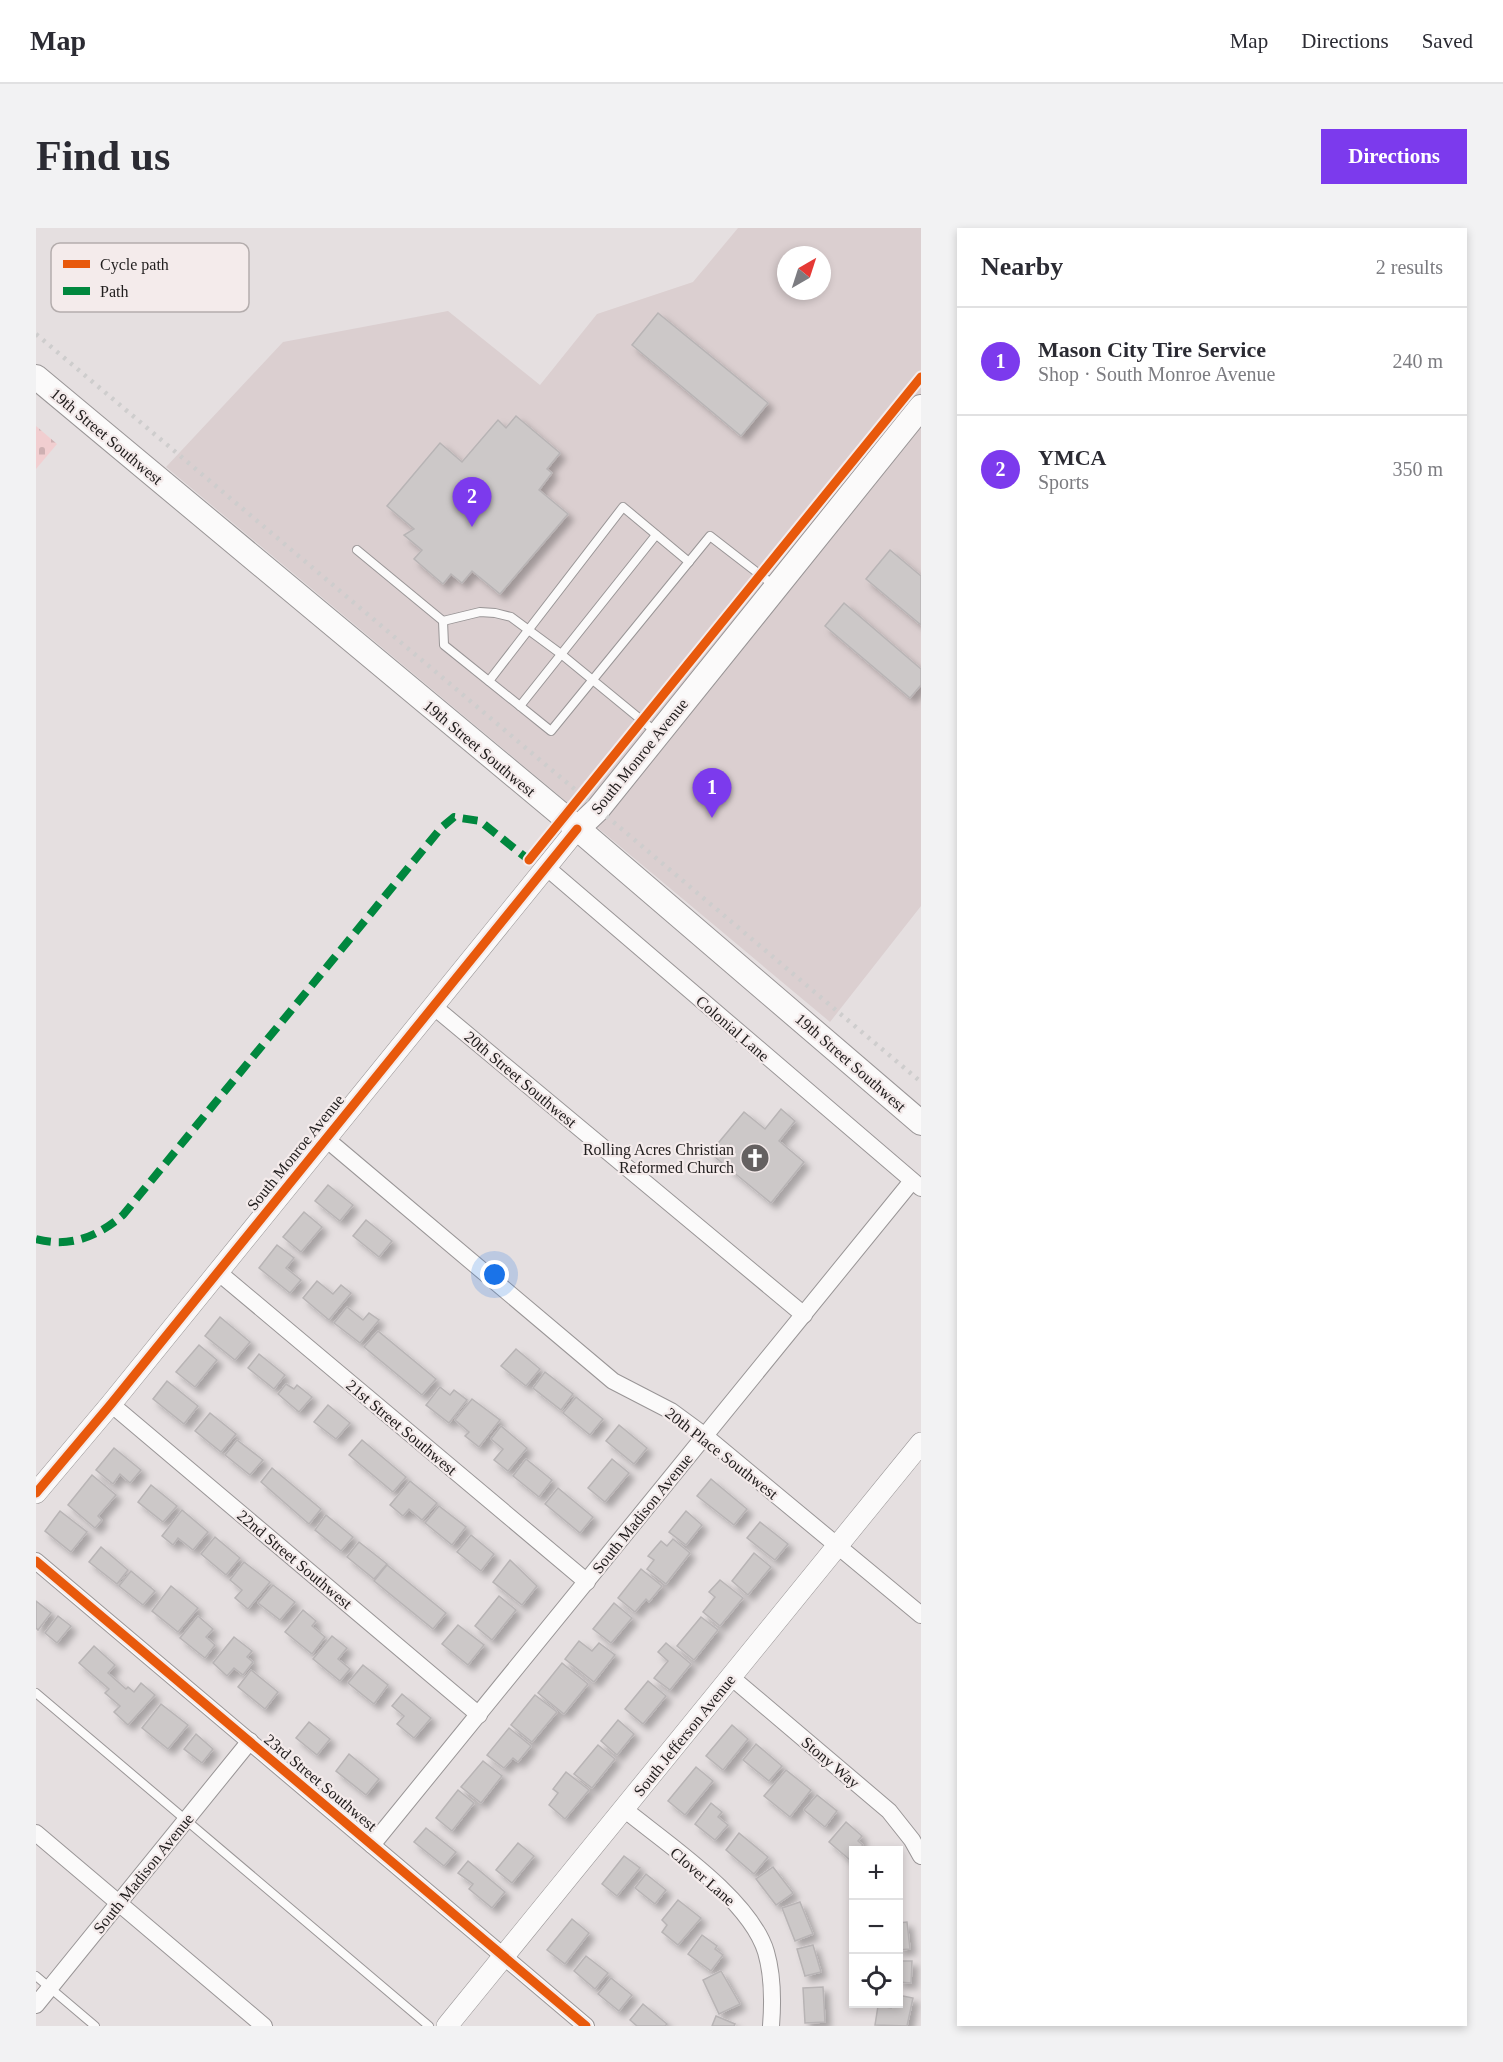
<!DOCTYPE html>
<meta charset="utf-8">
<style>
body{margin:0;font-family:"Times New Roman",serif;background:#f2f2f3;color:#2b2b33}
.controls{position:absolute;right:18px;bottom:18px;display:grid;overflow:hidden;border-radius:0px;box-shadow:0 3px 9px #0003}
.controls button{width:54px;height:54px;display:grid;place-items:center;padding:0;border:0;border-bottom:2px solid #e1e1e2;background:#fff;color:#2b2b33;font:30px sans-serif}
.compass{position:absolute;left:741px;top:18px;width:54px;height:54px;border-radius:50%;background:#fff;box-shadow:0 3px 9px #0003;rotate:39deg}
.you{position:absolute;left:459px;top:1047px;width:21px;height:21px;margin:-15px;border:4px solid #fff;border-radius:50%;background:#1a73e8;box-shadow:0 0 0 9px #1a73e833}
.badge{display:grid;place-items:center;width:39px;height:39px;border-radius:50%;background:#7c3aed;color:#fff;font-size:20px;font-weight:700}
.pin{position:absolute;translate:-50% -50px;filter:drop-shadow(0 2px 3px #0008)}
.pin::after{content:'';position:absolute;top:32px;width:21px;height:18px;background:inherit;clip-path:polygon(0 0,100% 0,50% 100%)}
.list{margin:0;padding:0;list-style:none}
h2{display:flex;justify-content:space-between;align-items:center;height:78px;margin:0;padding:0 24px;font-size:26px}
h2 small{font-size:20px;font-weight:400;color:#7c7c81}
.list li{display:grid;grid-template-columns:39px 1fr auto;gap:18px;align-items:center;box-sizing:border-box;height:108px;padding:0 24px;border-top:2px solid #e1e1e2}
.list b{display:block;font-size:22px;white-space:nowrap}
.list p{margin:0;font-size:20px;white-space:nowrap;color:#7c7c81}
.list em{font-size:20px;font-style:normal;color:#7c7c81}
.icon{flex:none;width:33px;height:33px;fill:none;stroke:currentColor;stroke-width:2;stroke-linecap:round;stroke-linejoin:round}
.map{position:relative;flex:none;width:885px;height:1798px;overflow:hidden;border-radius:0px}
header{display:flex;align-items:center;gap:36px;box-sizing:border-box;height:84px;padding:0 30px;background:#fff;border-bottom:2px solid #e1e1e2}
header strong{font-size:28px}
nav{display:flex;gap:33px;margin-inline-start:auto;font-size:21px}
.intro{display:flex;align-items:center;justify-content:space-between;box-sizing:border-box;height:144px;padding:0 36px}
h1{margin:0;font-size:42px}
.button{padding:15px 27px;border-radius:0px;background:#7c3aed;color:#fff;font-size:21px;font-weight:700}
main{display:flex;gap:36px;padding:0 36px}
aside{flex:1;background:#fff;border-radius:0px;box-shadow:0 3px 9px #0003}
.map>svg:first-child{display:block}
.built{fill:#dbcfd0;fill-rule:evenodd}
.cemetery{fill:url(#cemetery-stones)}
.building{fill:#ccc8c8;stroke:#b8b4b5;stroke-width:1.5;filter:url(#shadow)}
.lines{fill:none;stroke-linecap:round;stroke-linejoin:round}
.service-casing{stroke:#999596;stroke-width:10}
.minor-casing{stroke:#999596;stroke-width:18}
.tertiary-casing{stroke:#999596;stroke-width:22}
.secondary-casing{stroke:#999596;stroke-width:26}
.service{stroke:#fbfafa;stroke-width:8}
.minor{stroke:#fbfafa;stroke-width:16}
.tertiary{stroke:#fbfafa;stroke-width:21}
.secondary{stroke:#fbfafa;stroke-width:24}
.rail{stroke:#cecdcd;stroke-width:4.5;stroke-dasharray:3 6;stroke-linecap:butt}
.quiet{stroke:#00873e;stroke-width:8;stroke-dasharray:15 8;stroke-linecap:butt}
.cycleway-casing{stroke:#f4ebeb;stroke-width:13}
.cycleway{stroke:#e8590c;stroke-width:9}
.labels{text-anchor:middle;stroke-width:4.5;stroke-linejoin:round;paint-order:stroke}
.street-label{font-size:16px;fill:#201d1d;stroke:#f4ebeb}
.poi-label{font-size:16px;fill:#201d1d;stroke:#f4ebeb;text-anchor:end}
.key{fill:#f4ebeb;stroke:#b4adad;stroke-width:1.5}
.key-label{font-size:16px;fill:#201d1d}
</style>
<header>
<strong>Map</strong>
<nav><a>Map</a><a>Directions</a><a>Saved</a></nav>
</header>
<div class="intro"><h1>Find us</h1><a class="button">Directions</a></div>
<main>
<div class="map">
<svg width="885" height="1798" viewBox="0 0 885 1798">
<defs>
<pattern id="cemetery-stones" width="16" height="16" patternUnits="userSpaceOnUse" patternTransform="scale(1.5)"><rect width="16" height="16" fill="#f1ced0"/><path d="M2 7V4a2 2 0 0 1 4 0v3zM10 15v-3a2 2 0 0 1 4 0v3z" fill="#ceb0b2"/></pattern>
<filter id="shadow"><feDropShadow dx="5.5" dy="5.5" stdDeviation="3" flood-color="#0004"/></filter>
</defs>
<rect width="100%" height="100%" fill="#e5dfe0"/>
<path class="built" d="M702 0H885V678L794 794 130 239 247 114 412 83 504 157 561 86 657 54ZM750 27H786V63H750Z"/>
<polygon class="cemetery" points="0,198 21,216 0,241"/>
<g class="building">
<polygon points="622,85 732,175 705,208 596,117"/>
<polygon points="480,188 524,225 511,241 516,245 503,262 532,286 464,366 436,343 426,355 415,346 407,356 378,331 386,322 368,307 378,301 351,278 404,215 426,234 462,192 470,200"/>
<polygon points="854,322 885,348 885,397 830,351"/>
<polygon points="808,375 885,441 885,457 874,470 789,398"/>
<polygon points="745,881 759,893 743,913 768,934 735,975 674,925 708,884 729,901"/>
<polygon points="292,957 317,977 304,993 279,973"/>
<polygon points="268,984 286,999 265,1024 247,1009"/>
<polygon points="330,992 356,1013 343,1029 317,1008"/>
<polygon points="241,1017 258,1030 250,1040 265,1052 254,1065 223,1040"/>
<polygon points="281,1053 297,1066 305,1057 315,1065 293,1092 267,1070"/>
<polygon points="311,1079 327,1092 333,1085 343,1092 324,1115 298,1095"/>
<polygon points="184,1089 214,1114 199,1132 169,1108"/>
<polygon points="342,1103 400,1151 386,1167 328,1119"/>
<polygon points="163,1117 181,1132 159,1159 140,1144"/>
<polygon points="480,1121 504,1141 490,1158 465,1138"/>
<polygon points="223,1126 249,1147 238,1161 212,1140"/>
<polygon points="509,1144 537,1166 525,1182 497,1160"/>
<polygon points="131,1153 162,1178 148,1196 117,1171"/>
<polygon points="250,1156 258,1161 261,1157 276,1169 263,1184 242,1166"/>
<polygon points="404,1159 414,1167 418,1162 431,1172 413,1195 390,1177"/>
<polygon points="540,1169 567,1191 554,1207 527,1185"/>
<polygon points="436,1171 464,1192 443,1219 429,1208 433,1204 419,1192"/>
<polygon points="292,1177 314,1195 300,1211 278,1194"/>
<polygon points="174,1185 200,1206 185,1224 159,1203"/>
<polygon points="583,1197 611,1220 598,1236 570,1213"/>
<polygon points="465,1198 491,1220 472,1243 458,1232 467,1221 455,1211"/>
<polygon points="201,1212 227,1232 214,1247 189,1227"/>
<polygon points="326,1212 370,1249 357,1264 313,1227"/>
<polygon points="78,1220 105,1242 94,1255 84,1246 77,1256 60,1242"/>
<polygon points="490,1231 516,1252 503,1269 477,1248"/>
<polygon points="576,1231 593,1245 569,1274 552,1260"/>
<polygon points="236,1240 285,1281 273,1296 225,1254"/>
<polygon points="56,1247 80,1267 62,1288 66,1292 59,1300 32,1277"/>
<polygon points="675,1251 711,1281 698,1297 661,1268"/>
<polygon points="374,1253 401,1275 386,1292 373,1281 367,1288 354,1277"/>
<polygon points="115,1257 141,1278 127,1294 102,1274"/>
<polygon points="522,1260 557,1289 544,1305 509,1276"/>
<polygon points="403,1278 430,1299 416,1317 389,1295"/>
<polygon points="146,1282 172,1304 157,1322 142,1310 137,1317 126,1308"/>
<polygon points="24,1283 51,1304 35,1324 9,1303"/>
<polygon points="650,1283 666,1297 650,1317 633,1304"/>
<polygon points="290,1287 317,1309 305,1323 279,1302"/>
<polygon points="724,1294 752,1316 739,1332 711,1310"/>
<polygon points="435,1307 458,1326 445,1343 421,1324"/>
<polygon points="179,1309 204,1330 190,1347 165,1326"/>
<polygon points="637,1311 654,1325 630,1356 611,1341 618,1332 612,1328 625,1313 631,1318"/>
<polygon points="323,1314 351,1336 338,1351 311,1329"/>
<polygon points="65,1319 92,1342 81,1356 53,1334"/>
<polygon points="718,1325 735,1339 712,1367 696,1353"/>
<polygon points="474,1332 501,1358 486,1377 457,1354"/>
<polygon points="208,1334 234,1354 212,1381 199,1370 206,1362 194,1352"/>
<polygon points="351,1337 410,1385 397,1401 338,1353"/>
<polygon points="605,1341 626,1358 613,1374 610,1371 599,1384 582,1370"/>
<polygon points="95,1343 119,1363 107,1377 83,1358"/>
<polygon points="684,1352 707,1370 684,1398 667,1384 679,1369 673,1364"/>
<polygon points="237,1357 259,1374 244,1392 222,1375"/>
<polygon points="135,1358 162,1380 142,1404 116,1383"/>
<polygon points="463,1368 480,1382 456,1412 439,1398"/>
<polygon points="0,1373 15,1385 2,1402 0,1400"/>
<polygon points="578,1375 596,1390 575,1415 557,1401"/>
<polygon points="267,1382 280,1393 276,1398 289,1409 276,1426 249,1404"/>
<polygon points="22,1388 35,1398 21,1415 9,1405"/>
<polygon points="162,1388 177,1401 170,1409 179,1417 169,1430 144,1410"/>
<polygon points="665,1389 682,1402 658,1432 641,1418"/>
<polygon points="422,1397 448,1417 432,1437 406,1416"/>
<polygon points="296,1408 311,1420 302,1431 314,1441 304,1453 277,1431"/>
<polygon points="198,1409 216,1423 211,1429 217,1434 207,1447 198,1440 191,1448 177,1435"/>
<polygon points="543,1413 556,1423 563,1415 579,1427 558,1454 529,1431"/>
<polygon points="630,1415 655,1436 634,1462 618,1450 632,1433 622,1424"/>
<polygon points="58,1418 79,1437 72,1445 90,1461 92,1459 98,1464 105,1455 119,1467 92,1497 78,1484 84,1478 69,1465 73,1461 43,1435"/>
<polygon points="526,1435 552,1456 528,1486 502,1465"/>
<polygon points="327,1437 352,1457 338,1476 312,1455"/>
<polygon points="215,1442 242,1464 229,1481 202,1459"/>
<polygon points="612,1453 630,1468 607,1496 589,1481"/>
<polygon points="366,1466 395,1490 378,1510 361,1496 368,1488 356,1478"/>
<polygon points="499,1467 521,1484 496,1514 475,1497"/>
<polygon points="125,1476 152,1497 132,1521 106,1500"/>
<polygon points="582,1492 598,1506 581,1527 565,1513"/>
<polygon points="273,1494 294,1511 281,1527 260,1510"/>
<polygon points="696,1497 712,1511 687,1542 670,1528"/>
<polygon points="473,1500 495,1518 482,1534 477,1530 468,1540 451,1527"/>
<polygon points="160,1506 177,1521 166,1535 148,1521"/>
<polygon points="720,1516 746,1538 733,1553 707,1532"/>
<polygon points="562,1517 579,1531 556,1560 538,1546"/>
<polygon points="313,1526 343,1551 330,1567 300,1543"/>
<polygon points="447,1533 466,1548 445,1575 425,1559"/>
<polygon points="660,1539 677,1553 649,1587 632,1573"/>
<polygon points="750,1542 775,1562 754,1589 728,1568"/>
<polygon points="530,1544 553,1562 529,1591 513,1577 522,1565 517,1561"/>
<polygon points="422,1562 438,1575 416,1603 400,1590"/>
<polygon points="781,1567 801,1583 789,1599 768,1582"/>
<polygon points="675,1575 686,1584 682,1589 692,1597 679,1612 659,1596"/>
<polygon points="810,1594 826,1608 822,1613 827,1617 822,1622 818,1622 814,1632 793,1614"/>
<polygon points="390,1600 420,1624 408,1638 378,1614"/>
<polygon points="703,1605 732,1629 718,1646 690,1622"/>
<polygon points="482,1615 498,1628 476,1655 460,1642"/>
<polygon points="588,1628 604,1640 581,1668 566,1656"/>
<polygon points="432,1633 469,1664 456,1680 433,1661 437,1656 422,1645"/>
<polygon points="737,1639 757,1665 740,1677 720,1651"/>
<polygon points="610,1646 630,1662 619,1676 599,1660"/>
<polygon points="642,1672 665,1690 642,1717 626,1704 631,1697 626,1692"/>
<polygon points="764,1674 777,1706 759,1713 746,1680"/>
<polygon points="536,1691 553,1705 529,1736 511,1722"/>
<polygon points="871,1694 874,1721 862,1722 862,1695"/>
<polygon points="666,1707 681,1718 679,1721 687,1727 675,1743 652,1726"/>
<polygon points="777,1717 785,1744 769,1748 761,1721"/>
<polygon points="550,1728 572,1745 559,1761 538,1743"/>
<polygon points="862,1733 876,1733 875,1755 862,1754"/>
<polygon points="685,1743 704,1776 683,1786 667,1752"/>
<polygon points="575,1750 596,1767 583,1783 562,1766"/>
<polygon points="787,1759 789,1794 769,1795 767,1760"/>
<polygon points="862,1767 877,1770 871,1798 839,1797 842,1778 855,1780 855,1776 862,1776"/>
<polygon points="607,1776 631,1796 629,1798 601,1798 594,1792"/>
<polygon points="680,1788 699,1796 698,1798 676,1798"/>
</g>
<g class="lines">
<g class="service-casing">
<g id="service">
<polyline points="321,322 407,393 408,417 515,503 674,308 740,359"/>
<polyline points="407,393 444,384 459,385 475,389 525,426 620,504"/>
<polyline points="453,453 587,279 653,334"/>
<polyline points="484,478 620,307"/>
<polyline points="0,1465 393,1798"/>
<polyline points="0,1748 59,1798"/>
</g>
</g>
<g class="minor-casing">
<g id="minor">
<polyline points="510,639 885,960"/>
<polyline points="397,778 768,1087"/>
<polyline points="289,910 577,1153 635,1183 669,1208 885,1387"/>
<polyline points="182,1044 551,1354"/>
<polyline points="75,1176 443,1487"/>
<polyline points="0,1333 550,1798"/>
<polyline points="695,1449 853,1583 876,1612 885,1628"/>
<path d="M588 1581C631 1616 714 1671 730 1724 737 1748 737 1773 735 1798"/>
<polyline points="0,1605 228,1798"/>
<polyline points="336,1617 876,953"/>
<polyline points="0,1777 214,1513"/>
</g>
</g>
<g class="tertiary-casing">
<g id="tertiary">
<polyline points="0,1265 75,1176 541,601"/>
<polyline points="411,1798 885,1215"/>
</g>
</g>
<g class="secondary-casing">
<g id="secondary">
<polyline points="0,149 527,588 885,895"/>
<polyline points="541,601 562,581 885,179"/>
</g>
</g>
<use href="#service" class="service"/>
<use href="#minor" class="minor"/>
<use href="#tertiary" class="tertiary"/>
<use href="#secondary" class="secondary"/>
<polyline class="rail" points="0,106 885,854"/>
<path class="quiet" d="M0 1011C34 1020 61 1009 87 987L405 600 418 589 444 593 493 632"/>
<g class="cycleway-casing">
<g id="cycleway">
<polyline points="493,632 885,149"/>
<polyline points="0,1265 75,1176 541,601"/>
<polyline points="0,1333 550,1798"/>
</g>
</g>
<use href="#cycleway" class="cycleway"/>
</g>
<defs>
<g id="church-disc" transform="scale(1.5)"><circle r="9.5" fill="#656161" stroke="#f4ebeb"/><path d="M-1.2-6h2.4v3.5h3.3v2.4h-3.3V6h-2.4V-.1h-3.3v-2.4h3.3Z" fill="#fff"/></g>
</defs>
<g fill-rule="evenodd">
<use href="#church-disc" x="719" y="930"/>
</g>
<g class="labels">
<g class="street-label">
<text transform="translate(71 208) rotate(40)" y="6">19th Street Southwest</text>
<text transform="translate(444 520) rotate(40)" y="6">19th Street Southwest</text>
<text transform="translate(603 528) rotate(-51)" y="6">South Monroe Avenue</text>
<text transform="translate(697 800) rotate(41)" y="6">Colonial Lane</text>
<text transform="translate(815 834) rotate(41)" y="6">19th Street Southwest</text>
<text transform="translate(485 851) rotate(40)" y="6">20th Street Southwest</text>
<text transform="translate(259 924) rotate(-51)" y="6">South Monroe Avenue</text>
<text transform="translate(366 1199) rotate(40)" y="6">21st Street Southwest</text>
<text transform="translate(686 1225) rotate(38)" y="6">20th Place Southwest</text>
<text transform="translate(606 1285) rotate(-51)" y="6">South Madison Avenue</text>
<text transform="translate(259 1331) rotate(40)" y="6">22nd Street Southwest</text>
<text transform="translate(648 1507) rotate(-51)" y="6">South Jefferson Avenue</text>
<text transform="translate(795 1534) rotate(40)" y="6">Stony Way</text>
<text transform="translate(285 1554) rotate(40)" y="6">23rd Street Southwest</text>
<text transform="translate(107 1645) rotate(-51)" y="6">South Madison Avenue</text>
<text transform="translate(667 1648) rotate(41)" y="6">Clover Lane</text>
</g>
<g class="poi-label">
<text x="698" y="927">Rolling Acres Christian<tspan x="698" dy="18">Reformed Church</tspan></text>
</g>
</g>
<rect x="15" y="15" width="198" height="69" rx="9" class="key"/>
<rect x="27" y="32" width="27" height="8" fill="#e8590c"/>
<rect x="27" y="59" width="27" height="8" fill="#00873e"/>
<g class="key-label">
<text x="64" y="42">Cycle path</text>
<text x="64" y="69">Path</text>
</g>
</svg>
<div class="controls">
<button>+</button>
<button>−</button>
<button><svg class="icon" aria-label="locate" viewBox="0 0 24 24"><circle cx="12" cy="12" r="6"/><path d="M12 2v4M12 18v4M2 12h4M18 12h4"/></svg></button>
</div>
<svg class="compass" viewBox="-18 -18 36 36"><path d="M0-13l5 13h-10z" fill="#e53935"/><path d="M0 13l5-13h-10z" fill="#7c7c81"/></svg>
<div class="you"></div>
<div class="pin badge" style="left:676px;top:590px">1</div>
<div class="pin badge" style="left:436px;top:299px">2</div>
</div>
<aside>
<h2>Nearby<small>2 results</small></h2>
<ul class="list">
<li><span class="badge">1</span><div><b>Mason City Tire Service</b><p>Shop · South Monroe Avenue</p></div><em>240 m</em></li>
<li><span class="badge">2</span><div><b>YMCA</b><p>Sports</p></div><em>350 m</em></li>
</ul>
</aside>
</main>
